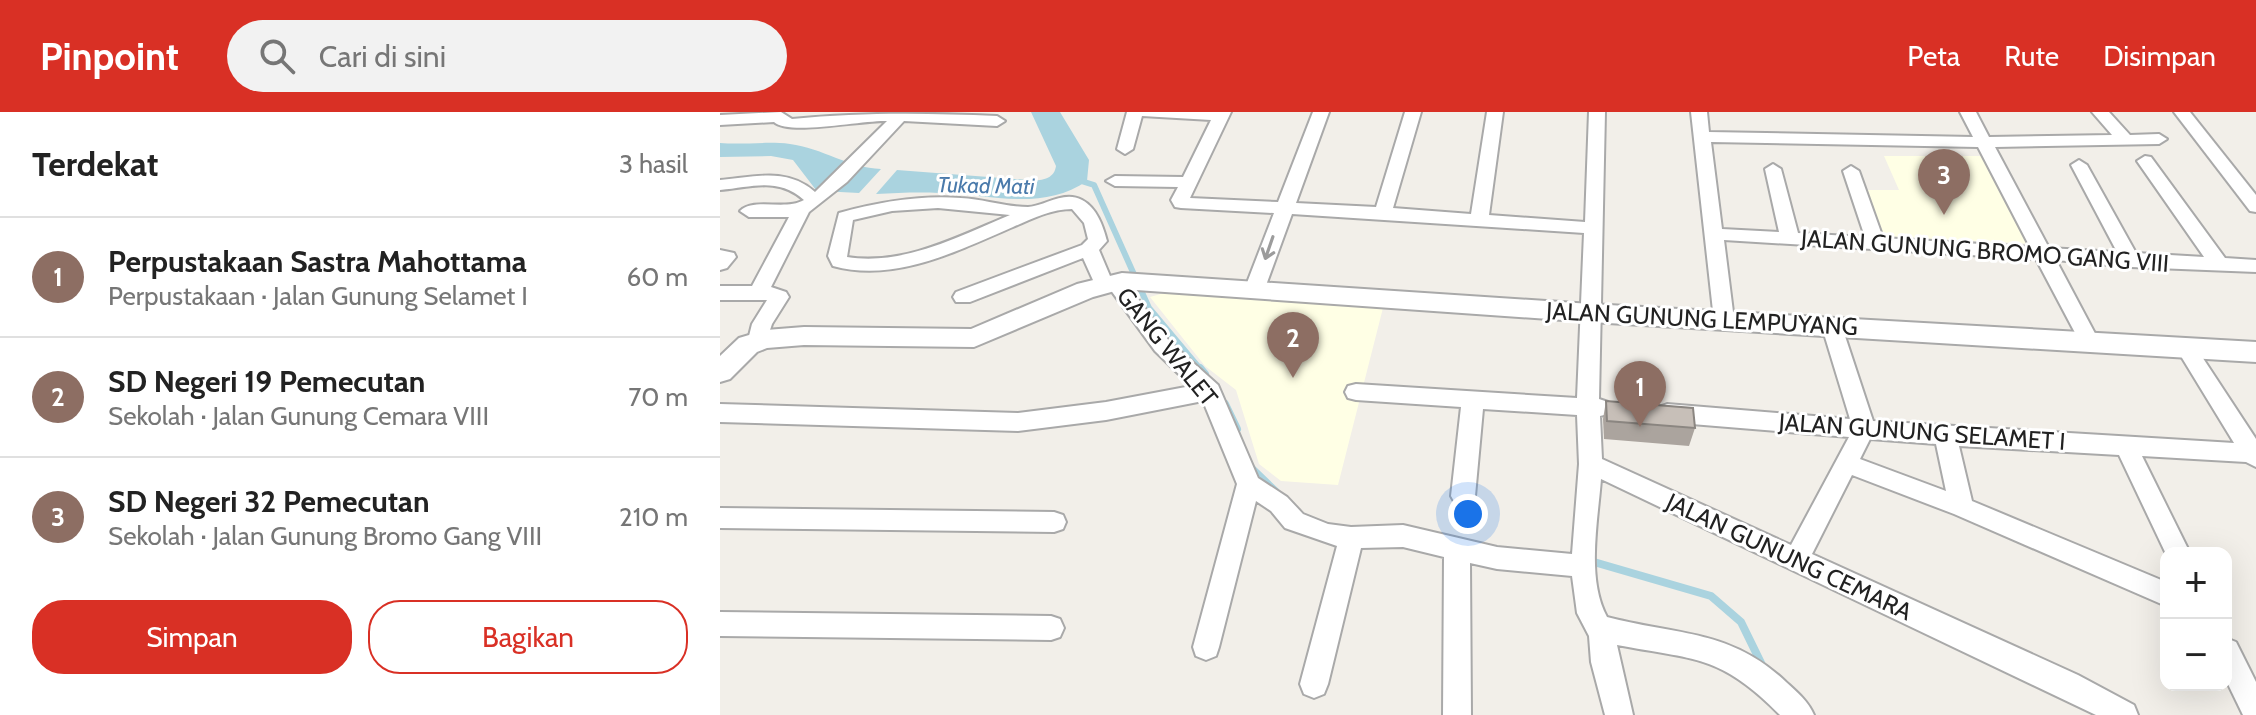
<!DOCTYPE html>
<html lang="id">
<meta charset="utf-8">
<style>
body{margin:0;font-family:Cabin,sans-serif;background:#f2f2f2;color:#222}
.controls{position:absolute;right:24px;bottom:24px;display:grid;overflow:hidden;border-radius:16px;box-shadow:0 8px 32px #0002}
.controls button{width:72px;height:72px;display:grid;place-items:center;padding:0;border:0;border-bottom:2px solid #e0e0e0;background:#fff;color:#222;font:40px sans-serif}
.you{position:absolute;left:748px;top:402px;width:28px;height:28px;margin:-20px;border:6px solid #fff;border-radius:50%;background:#1a73e8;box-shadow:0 0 0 12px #1a73e833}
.badge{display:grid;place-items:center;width:52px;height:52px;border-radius:50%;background:#d93025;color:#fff;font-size:26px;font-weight:700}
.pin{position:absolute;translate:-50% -66px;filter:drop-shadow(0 2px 4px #0008)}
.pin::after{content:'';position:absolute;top:42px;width:28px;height:24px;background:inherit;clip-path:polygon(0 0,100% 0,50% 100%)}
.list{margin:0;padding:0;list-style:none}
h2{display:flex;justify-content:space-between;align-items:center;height:104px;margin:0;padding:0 32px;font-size:34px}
h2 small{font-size:26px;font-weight:400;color:#767676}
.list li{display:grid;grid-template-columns:52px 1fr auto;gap:24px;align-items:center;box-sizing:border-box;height:120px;padding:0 32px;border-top:2px solid #e0e0e0}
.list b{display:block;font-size:30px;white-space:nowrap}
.list p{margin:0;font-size:26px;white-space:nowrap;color:#767676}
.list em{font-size:26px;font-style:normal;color:#767676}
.actions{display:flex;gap:16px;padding:24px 32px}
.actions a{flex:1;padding:18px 0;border:2px solid #d93025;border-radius:32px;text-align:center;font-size:28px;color:#d93025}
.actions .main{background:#d93025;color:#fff}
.icon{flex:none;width:44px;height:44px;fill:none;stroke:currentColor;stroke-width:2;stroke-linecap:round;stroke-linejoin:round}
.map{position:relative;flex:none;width:1536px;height:603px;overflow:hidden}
header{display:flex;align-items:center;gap:48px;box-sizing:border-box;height:112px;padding:0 40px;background:#d93025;color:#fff}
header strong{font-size:38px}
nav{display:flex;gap:44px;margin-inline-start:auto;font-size:28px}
.search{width:560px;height:72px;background:#f2f2f2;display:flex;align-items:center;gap:20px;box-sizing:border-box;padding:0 28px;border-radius:44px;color:#767676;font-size:30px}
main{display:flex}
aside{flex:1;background:#fff}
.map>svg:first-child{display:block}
.education{fill:#ffffe5}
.water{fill:#aad3df}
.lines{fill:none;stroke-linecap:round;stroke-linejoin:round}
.stream-far1{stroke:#aad3df;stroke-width:6}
.stream{stroke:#aad3df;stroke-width:8}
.minor-casing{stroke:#a9a9a9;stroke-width:4}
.tertiary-casing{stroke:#a9a9a9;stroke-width:4}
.minor{fill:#fff;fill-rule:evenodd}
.tertiary{fill:#fff;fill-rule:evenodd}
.wall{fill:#aba49e}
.building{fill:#c7bfb8;stroke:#8b8681;stroke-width:2}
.oneway{stroke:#9c9c9c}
.labels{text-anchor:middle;stroke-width:6;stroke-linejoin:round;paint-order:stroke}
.far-water-label{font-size:22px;font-style:italic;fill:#4a7aab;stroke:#fff}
.street-label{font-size:24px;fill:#222;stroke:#fff}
</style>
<header>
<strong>Pinpoint</strong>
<div class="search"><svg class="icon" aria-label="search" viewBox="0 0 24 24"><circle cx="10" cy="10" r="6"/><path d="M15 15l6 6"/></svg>Cari di sini</div>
<nav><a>Peta</a><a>Rute</a><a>Disimpan</a></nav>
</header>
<main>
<aside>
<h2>Terdekat<small>3 hasil</small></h2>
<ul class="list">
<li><span class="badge" style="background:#8d6e63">1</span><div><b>Perpustakaan Sastra Mahottama</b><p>Perpustakaan · Jalan Gunung Selamet I</p></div><em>60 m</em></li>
<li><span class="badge" style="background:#8d6e63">2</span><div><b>SD Negeri 19 Pemecutan</b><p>Sekolah · Jalan Gunung Cemara VIII</p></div><em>70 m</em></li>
<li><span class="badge" style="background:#8d6e63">3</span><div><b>SD Negeri 32 Pemecutan</b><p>Sekolah · Jalan Gunung Bromo Gang VIII</p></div><em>210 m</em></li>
</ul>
<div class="actions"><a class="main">Simpan</a><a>Bagikan</a></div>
</aside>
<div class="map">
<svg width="1536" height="603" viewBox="0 0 1536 603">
<rect width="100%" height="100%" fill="#f2efe9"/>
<g class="education">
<polygon points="1164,44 1269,44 1313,132 1164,124 1157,117 1140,78 1179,78"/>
<polygon points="451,179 664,192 618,373 561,369 539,352 516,278 485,254 430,185"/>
</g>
<g class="water">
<path d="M311 0H340L369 48 367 69C322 100 269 82 219 81 198 80 177 81 156 82L177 58 308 68C320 69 334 68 336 54Z"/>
<path d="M0 31C23 33 47 29 70 32 102 36 129 56 161 57L139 81 101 79 96 78 73 48 51 44 0 45Z"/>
</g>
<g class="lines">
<polyline class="stream-far1" points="358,68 374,73 429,196 481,258"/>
<g class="stream">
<polyline points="480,256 485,262"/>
<polyline points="505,292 517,317"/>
<polyline points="530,355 556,380"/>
<polyline points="867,448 991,484 1021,510 1043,555"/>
</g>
<g class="minor-casing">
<g id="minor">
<path d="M61 0 72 7C142 0 207 1 277 4L285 9 277 14 184 9 127 70 89 100 51 175 66 180 69 185 52 212 45 233H31L28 228 32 212 47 188H0V174H32L69 105H29L20 99C34 85 65 99 84 88 58 65 33 75 0 78V68C35 65 67 55 95 80L167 9C142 8 69 24 54 10L0 13V3Z"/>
<path d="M407 0H511L470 86 558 90 593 0H609L576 91 656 95 685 0H701L673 96 751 102 767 0H783L769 103 865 110 869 0H885L879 287 888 290 891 296 888 302 880 304 882 347 1071 433 1129 325 947 310 939 307 936 301 939 295 947 292 1130 307 1102 215 1105 210H1119L1122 215 1153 309 1514 331 1456 236 1459 231H1473L1536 327V355L1526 350 1422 344 1470 441 1446 442 1399 343 1239 334 1252 389 1446 470V494L1234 402 1132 363 1092 442 1358 563 1414 593 1418 603H1376L881 367C878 408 866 467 887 505 955 523 1011 517 1066 570 1077 580 1088 589 1094 603H1060C1000 542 975 548 897 533L913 603H885L871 550 869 524 857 501 852 464 777 457 750 451 751 603H723L724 445 683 435 641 436 608 572 604 582 594 586 584 582 580 572 617 434 565 416 551 399 536 389 499 535 496 544 486 548 476 544 473 535 517 372 483 289 386 308 298 319 0 310V292L298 301 386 290 471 274 435 239 390 177H377L363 146 250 190H236L233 185 236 180 362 133 368 127 364 111 352 97C331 97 312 107 293 115 237 139 175 171 113 154L108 144 119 101C159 90 199 83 241 86 263 87 286 95 308 95 325 94 344 78 362 88 377 96 383 114 387 129L379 138 390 164H401L449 229 498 273 538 366 567 385 583 402 608 412 631 415 683 413 777 435 852 442 859 352 857 303 763 297 755 384 751 391 743 394 735 391 731 384 741 295 636 288 628 286 625 280 628 274 636 272 857 286 864 121 572 102 545 176 535 183 525 176 554 101 461 96 455 95 451 88 458 75 395 74 386 69 395 64 463 65 491 8 422 4 413 37 405 42 397 37ZM218 96 290 103C239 124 184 154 127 145L133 108 172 99ZM1150 327 1216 332 1226 379 1140 347Z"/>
<path d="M971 0H987L989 20 1253 25 1240 0H1256L1269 25 1392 23 1372 0H1389L1410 23 1439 22 1447 27 1439 32 1275 35 1329 136 1397 140 1351 53 1359 48 1367 53 1416 141 1484 145 1417 49 1425 44 1431 45 1505 146 1536 148V160L1411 155 1336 148 1379 229 1376 234H1362L1316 147 1004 128 1014 208 1004 215 994 208ZM991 30 1258 35 1310 135 1163 126 1139 59 1131 54 1123 59 1145 125 1078 121 1061 57 1053 52 1045 57 1059 120 1002 117Z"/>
<polygon points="1454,0 1470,0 1536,83 1536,100 1530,99"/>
<polygon points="0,138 14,141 16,145 7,156 0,158"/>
<polygon points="0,396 334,400 343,403 346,410 343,417 334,420 0,416"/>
<polygon points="0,500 331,504 340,507 344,516 340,525 331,528 0,524"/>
<polygon points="1506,526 1516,530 1536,570 1536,603 1523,603 1506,568"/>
</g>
</g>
<g class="tertiary-casing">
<polygon id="tertiary" points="402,161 871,192 1536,230 1536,250 871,210 402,177 373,185 254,235 84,233 47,236 37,240 10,267 0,270 0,244 19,226 46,218 84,215 251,217 357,172"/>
</g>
<use href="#minor" class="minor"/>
<use href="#tertiary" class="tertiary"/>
</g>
<polygon class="wall" points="886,289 975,316 969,334 884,327 883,307"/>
<polygon class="building" points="886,289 973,296 975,316 887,309"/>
<defs><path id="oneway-shaft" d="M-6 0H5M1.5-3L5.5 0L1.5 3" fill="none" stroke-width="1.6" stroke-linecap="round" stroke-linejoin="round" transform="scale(2)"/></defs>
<use class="oneway" href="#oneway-shaft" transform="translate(549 136) rotate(109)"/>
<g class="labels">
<g class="far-water-label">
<text transform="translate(266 73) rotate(1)" y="8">Tukad Mati</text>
</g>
<g class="street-label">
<text transform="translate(1265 139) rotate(4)" y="8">JALAN GUNUNG BROMO GANG VIII</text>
<text transform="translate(982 207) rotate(3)" y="8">JALAN GUNUNG LEMPUYANG</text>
<text transform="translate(447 235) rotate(51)" y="8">GANG WALET</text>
<text transform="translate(1202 320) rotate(4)" y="8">JALAN GUNUNG SELAMET I</text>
<text transform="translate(1069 445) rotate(25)" y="8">JALAN GUNUNG CEMARA</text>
</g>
</g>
</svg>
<div class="controls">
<button>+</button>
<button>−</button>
</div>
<div class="you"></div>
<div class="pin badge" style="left:920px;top:315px;background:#8d6e63">1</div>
<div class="pin badge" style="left:573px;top:266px;background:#8d6e63">2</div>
<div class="pin badge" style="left:1224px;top:103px;background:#8d6e63">3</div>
</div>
</main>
